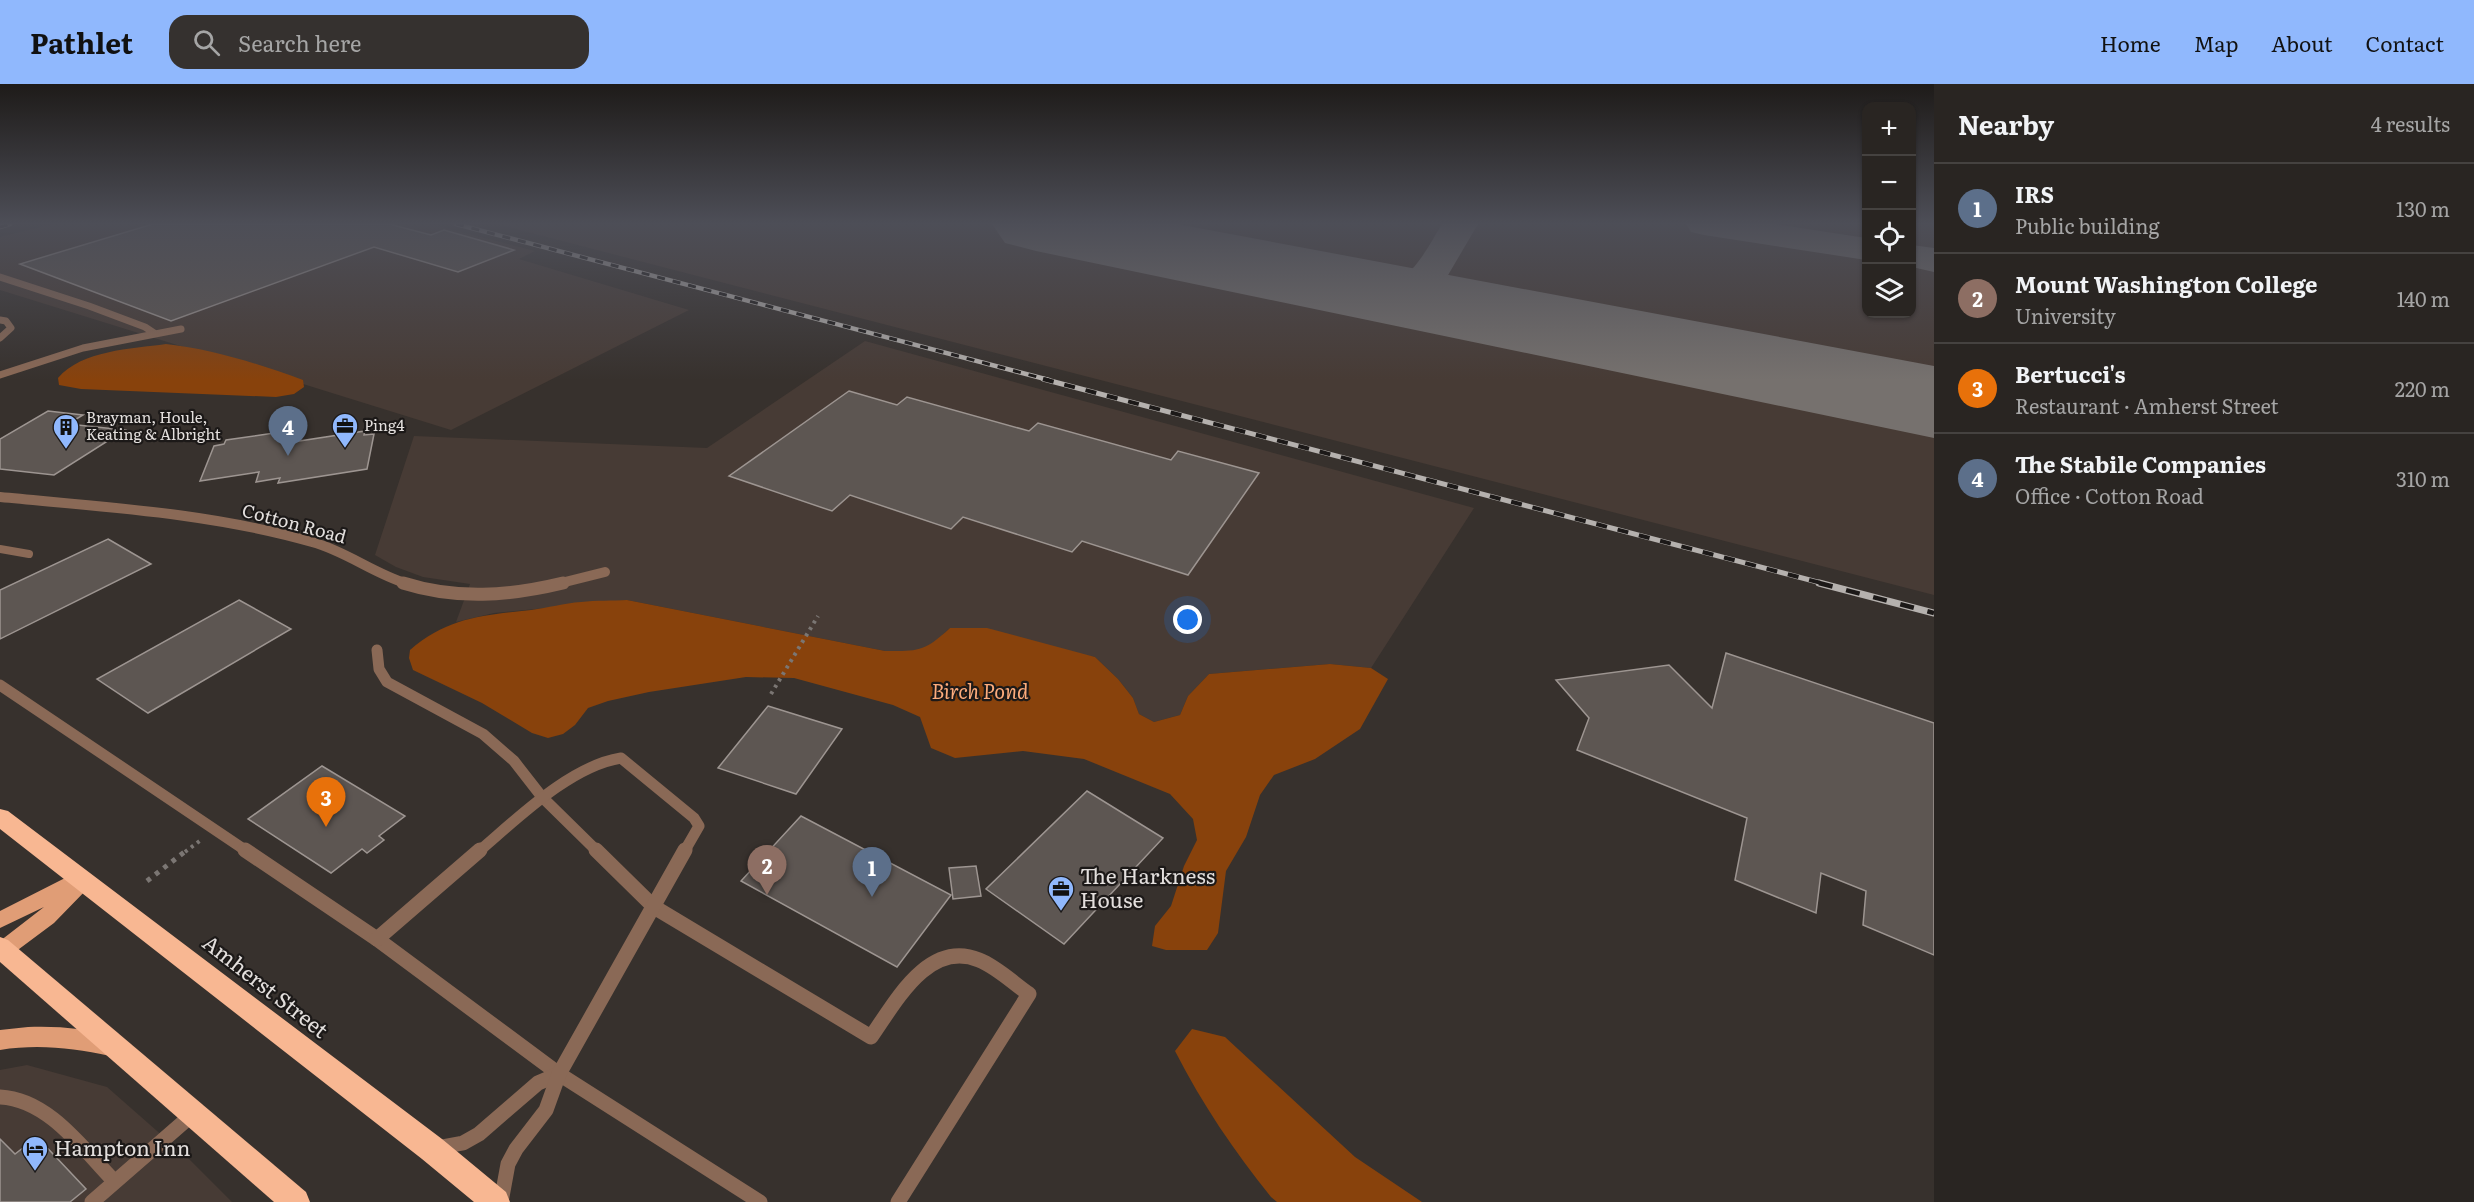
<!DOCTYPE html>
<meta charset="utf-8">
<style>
body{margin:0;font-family:Literata,serif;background:#35312f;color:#f1f3f6}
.controls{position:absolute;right:18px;top:18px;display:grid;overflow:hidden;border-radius:12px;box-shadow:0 2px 4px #0004}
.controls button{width:54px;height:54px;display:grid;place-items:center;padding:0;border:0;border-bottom:2px solid #454240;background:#292522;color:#f1f3f6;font:30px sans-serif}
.you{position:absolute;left:1188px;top:536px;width:21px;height:21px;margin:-15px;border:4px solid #fff;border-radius:50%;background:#1a73e8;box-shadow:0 0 0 9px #1a73e833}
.badge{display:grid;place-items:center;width:39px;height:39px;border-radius:50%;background:#90b8fd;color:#fff;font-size:20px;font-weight:700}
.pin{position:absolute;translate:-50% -50px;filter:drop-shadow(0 2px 3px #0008)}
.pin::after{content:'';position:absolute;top:32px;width:21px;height:18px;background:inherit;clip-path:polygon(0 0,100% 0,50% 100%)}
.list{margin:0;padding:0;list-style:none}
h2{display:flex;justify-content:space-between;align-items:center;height:78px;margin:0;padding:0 24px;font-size:26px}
h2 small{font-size:20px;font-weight:400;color:#a5a5a5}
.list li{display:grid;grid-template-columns:39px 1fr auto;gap:18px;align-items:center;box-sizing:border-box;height:90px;padding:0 24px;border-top:2px solid #454240}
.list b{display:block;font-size:22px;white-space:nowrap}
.list p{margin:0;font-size:20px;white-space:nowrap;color:#a5a5a5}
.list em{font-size:20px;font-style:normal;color:#a5a5a5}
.icon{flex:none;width:33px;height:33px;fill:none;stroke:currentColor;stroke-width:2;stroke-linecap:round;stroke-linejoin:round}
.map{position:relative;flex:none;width:1934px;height:1118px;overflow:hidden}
header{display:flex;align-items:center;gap:36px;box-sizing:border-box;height:84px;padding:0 30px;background:#90b8fd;color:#111}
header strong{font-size:28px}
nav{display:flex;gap:33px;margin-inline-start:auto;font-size:21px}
.search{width:420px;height:54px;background:#35312f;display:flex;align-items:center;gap:15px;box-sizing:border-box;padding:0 21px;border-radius:18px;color:#a5a5a5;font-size:22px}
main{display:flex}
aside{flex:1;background:#292522}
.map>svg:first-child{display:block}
.built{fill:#473b35}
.water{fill:#88420c}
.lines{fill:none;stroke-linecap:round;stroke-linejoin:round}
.taxiway{fill:#76716e;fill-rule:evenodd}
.runway{fill:#76716e;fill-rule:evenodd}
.building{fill:#5d5652;stroke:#9d9591;stroke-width:1.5}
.path-far1{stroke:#7b7673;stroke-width:4;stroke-dasharray:3 4.5;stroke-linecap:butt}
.path{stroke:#7b7673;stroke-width:5;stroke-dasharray:4.5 6;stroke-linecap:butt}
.lane-far3{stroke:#8a6956;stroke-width:7}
.lane-far2{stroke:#8a6956;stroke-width:8}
.lane-far1{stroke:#8a6956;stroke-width:11}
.lane{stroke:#8a6956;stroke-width:15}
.street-far1{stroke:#8a6956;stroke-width:10}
.street{stroke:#8a6956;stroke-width:13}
.primary{fill:#e09d76;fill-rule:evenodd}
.highway{fill:#f8b792;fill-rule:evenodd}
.rail-far2-casing{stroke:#b5b1ae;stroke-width:4.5}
.rail-far1-casing{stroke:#b5b1ae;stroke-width:5}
.rail-casing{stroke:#b5b1ae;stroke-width:7}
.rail-far2{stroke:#1c1918;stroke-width:3;stroke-dasharray:8;stroke-linecap:butt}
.rail-far1{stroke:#1c1918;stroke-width:4;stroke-dasharray:11;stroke-linecap:butt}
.rail{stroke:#1c1918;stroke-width:4.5;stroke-dasharray:14;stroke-linecap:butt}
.labels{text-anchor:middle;stroke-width:4.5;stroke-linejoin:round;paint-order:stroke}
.far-poi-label{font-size:15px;fill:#e3dfdd;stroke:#1c1918;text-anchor:start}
.street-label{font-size:18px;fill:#e3dfdd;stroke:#1c1918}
.water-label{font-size:20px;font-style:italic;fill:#fdac7c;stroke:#1c1918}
.near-poi-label{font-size:21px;fill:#e3dfdd;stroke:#1c1918;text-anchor:start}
.near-street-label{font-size:21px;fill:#e3dfdd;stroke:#1c1918}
</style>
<header>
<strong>Pathlet</strong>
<div class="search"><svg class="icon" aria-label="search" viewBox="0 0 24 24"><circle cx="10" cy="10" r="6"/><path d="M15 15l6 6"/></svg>Search here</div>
<nav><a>Home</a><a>Map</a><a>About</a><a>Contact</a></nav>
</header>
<main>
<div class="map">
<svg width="1934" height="1118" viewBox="0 0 1934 1118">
<rect width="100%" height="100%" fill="#37312d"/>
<g class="built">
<polygon points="52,140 430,140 535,167 519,175 689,226 451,346 0,206 0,153"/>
<polygon points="496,140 1866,140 1866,230 1912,230 1912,140 1934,140 1934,511"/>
<polygon points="865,257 1474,424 1371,584 1330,580 1209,590 1188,612 1180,631 1154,638 1139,630 1133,614 1118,595 1095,573 950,544 934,559 917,567 885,567 627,516 494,529 456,538 470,500 423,493 396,483 375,471 414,352 707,364"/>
<polygon points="27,981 107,1003 190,1076 232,1118 0,1118 0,986"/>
</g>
<g class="water">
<path d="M166 260C212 265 259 280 303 296L304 303 294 310 276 313 81 305 59 301 58 294C82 266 131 265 166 260Z"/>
<path d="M627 516 885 567C919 567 924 568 950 544H987L1095 573 1118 595 1133 614 1139 630 1154 638 1180 631 1188 612 1209 590 1330 580 1371 584 1388 595 1360 645 1315 675 1274 691 1260 711 1246 753 1226 787 1218 849 1207 866H1166L1152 862 1155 842 1171 822 1184 782 1197 756 1193 735 1170 710 1084 675 1023 667 955 674 931 664 920 633 893 621 794 594 746 593 649 608 608 617 588 624 575 641 563 650 548 654 532 649 482 619 413 586 409 574 410 566C448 533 484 531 531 526 548 524 564 519 581 518 596 516 612 517 627 516Z"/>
<path d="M1192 945 1225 953 1355 1073 1422 1118H1277L1271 1113C1234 1067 1202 1020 1175 967Z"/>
</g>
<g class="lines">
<g class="taxiway">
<path d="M1442 140H1478L1444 198C1459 215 1487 210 1499 228L1493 237C1489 238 1483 240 1479 240 1463 241 1425 226 1414 214 1393 219 1369 218 1348 213L1342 204 1348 195C1365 191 1381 195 1399 193 1415 191 1433 154 1442 140Z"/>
<polygon points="1686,140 1774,140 1866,154 1866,176 1704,151 1691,148"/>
<polygon points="1912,161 1934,164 1934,188 1912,183"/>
</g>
<polygon class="runway" points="992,140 1177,140 1934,282 1934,354 1036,167 1005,159"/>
</g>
<g class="building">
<polygon points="153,140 389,140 431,151 444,146 514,166 458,188 374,163 171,237 20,180"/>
<polygon points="849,307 897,321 907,313 1029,347 1038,339 1171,376 1178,367 1259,389 1188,491 1082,457 1072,468 963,433 951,445 850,411 832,427 729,392"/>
<polygon points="48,327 83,331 68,340 125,346 54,391 0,385 0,355"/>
<polygon points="302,345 299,357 365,347 364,351 374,350 367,385 278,399 280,394 256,398 259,388 200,397 214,362 224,360 226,356"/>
<polygon points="108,455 151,480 0,555 0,506"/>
<polygon points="239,516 291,545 148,629 97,595"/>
<polygon points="1726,569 1934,639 1934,871 1863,841 1866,807 1821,789 1816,829 1735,796 1747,734 1577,666 1589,634 1556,596 1669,581 1712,624"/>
<polygon points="768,622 842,645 796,710 718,684"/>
<polygon points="322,682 405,732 379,752 384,756 367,769 362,765 331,789 248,735"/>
<polygon points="1087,707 1163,754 1064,860 986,805"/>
<polygon points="801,732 951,811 897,883 741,797"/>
<polygon points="976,782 981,812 953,815 949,784"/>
<polygon points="37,1053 86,1105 70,1118 0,1118 0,1055 15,1070"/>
</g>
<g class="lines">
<g class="path-far1">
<polyline points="771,610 818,532"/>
<polyline points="185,768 201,756"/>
</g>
<polyline class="path" points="147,797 187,766"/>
<g class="lane-far3">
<polyline points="0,193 89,222 145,243 154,249"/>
<polyline points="0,236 6,237 11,244 0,254"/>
<polyline points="0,291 83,264 181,245"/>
</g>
<polyline class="lane-far2" points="0,465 29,470"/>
<g class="lane-far1">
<polyline points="377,566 379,585 387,598 483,650 514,677 542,713 598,768"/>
<polyline points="0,601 248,768"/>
<path d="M478 768C517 735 570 682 621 674L694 734 699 742 684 768"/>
</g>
<g class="lane">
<polyline points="245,766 377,855 559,990 760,1118"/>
<path d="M596 766 654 823 871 953C895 919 928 855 979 876 997 883 1013 899 1029 910L898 1118"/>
<polyline points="377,855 480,766"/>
<path d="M0 1013C48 1015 83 1065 114 1097"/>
<polyline points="436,1064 463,1059 479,1050 538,999 559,990"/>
<polyline points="92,1118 193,1030"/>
<polyline points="501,1118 508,1080 516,1065 546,1026 559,990 685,766"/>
</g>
<g class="street-far1">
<path d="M0 413C104 423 211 429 312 458 346 467 374 490 408 500"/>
<polyline points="557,500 605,488"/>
</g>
<path class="street" d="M403 499C457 516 509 512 563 499"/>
<g class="primary">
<polygon points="83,788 90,790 92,796 90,802 54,839 7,874 0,877 0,857 44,823 0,844 0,827 67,793"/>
<path d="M28 943C57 942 90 944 118 955L121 962 118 969 110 972C73 964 38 960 0 966V946Z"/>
</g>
<g class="highway">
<polygon points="0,725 8,727 442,1055 506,1108 510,1118 474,1118 422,1075 0,745"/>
<polygon points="0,853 8,856 306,1108 310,1118 274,1118 0,878"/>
</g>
<g class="rail-far2-casing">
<g id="rail-far2">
<polyline points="456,140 1049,296"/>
<polyline points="0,143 10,140"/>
</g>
</g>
<g class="rail-far1-casing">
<polyline id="rail-far1" points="1043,295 1825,500"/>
</g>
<g class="rail-casing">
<polyline id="rail" points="1819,499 1934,529"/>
</g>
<use href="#rail-far2" class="rail-far2"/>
<use href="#rail-far1" class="rail-far1"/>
<use href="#rail" class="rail"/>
</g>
<linearGradient id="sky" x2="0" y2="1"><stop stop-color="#1e1b19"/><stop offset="0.47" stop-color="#4d4e57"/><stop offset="1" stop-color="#4d4e57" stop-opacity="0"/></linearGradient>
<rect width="1934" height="296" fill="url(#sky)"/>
<defs>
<g id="office-pin" transform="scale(1.35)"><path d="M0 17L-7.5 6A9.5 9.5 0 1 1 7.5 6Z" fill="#90b8fd" stroke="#1c1918"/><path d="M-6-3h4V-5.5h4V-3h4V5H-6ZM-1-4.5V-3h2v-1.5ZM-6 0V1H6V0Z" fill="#111"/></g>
<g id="building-pin" transform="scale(1.35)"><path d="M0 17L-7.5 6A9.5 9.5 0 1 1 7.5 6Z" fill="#90b8fd" stroke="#1c1918"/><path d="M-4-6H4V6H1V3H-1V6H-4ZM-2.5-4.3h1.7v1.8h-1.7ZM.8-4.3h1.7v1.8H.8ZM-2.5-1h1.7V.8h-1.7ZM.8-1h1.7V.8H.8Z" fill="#111"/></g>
<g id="hotel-pin" transform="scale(1.35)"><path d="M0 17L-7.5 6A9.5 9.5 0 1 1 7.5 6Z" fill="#90b8fd" stroke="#1c1918"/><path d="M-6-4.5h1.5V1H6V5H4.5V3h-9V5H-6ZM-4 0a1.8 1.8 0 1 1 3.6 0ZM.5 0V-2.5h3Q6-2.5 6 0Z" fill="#111"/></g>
</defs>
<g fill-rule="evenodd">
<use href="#office-pin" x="345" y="342"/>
<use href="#building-pin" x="66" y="343"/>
<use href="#office-pin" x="1061" y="805"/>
<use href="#hotel-pin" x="35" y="1065"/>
</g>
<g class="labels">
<g class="far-poi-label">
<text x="86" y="339">Brayman, Houle,<tspan x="86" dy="17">Keating &amp; Albright</tspan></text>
<text x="364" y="347">Ping4</text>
</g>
<g class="street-label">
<text transform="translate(294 440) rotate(15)" y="6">Cotton Road</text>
</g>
<g class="water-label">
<text x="980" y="615">Birch Pond</text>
</g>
<g class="near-poi-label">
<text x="1080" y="800">The Harkness<tspan x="1080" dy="24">House</tspan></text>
<text x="54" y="1072">Hampton Inn</text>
</g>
<g class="near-street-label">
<text transform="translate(265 903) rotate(38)" y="7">Amherst Street</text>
</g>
</g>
</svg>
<div class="controls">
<button>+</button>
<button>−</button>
<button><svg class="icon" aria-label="locate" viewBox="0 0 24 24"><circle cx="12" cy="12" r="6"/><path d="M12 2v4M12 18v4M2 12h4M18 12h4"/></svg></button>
<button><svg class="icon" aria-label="layers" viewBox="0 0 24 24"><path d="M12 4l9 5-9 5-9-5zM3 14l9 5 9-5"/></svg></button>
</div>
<div class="you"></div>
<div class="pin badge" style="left:872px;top:813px;background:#5c6f8a">1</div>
<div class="pin badge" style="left:767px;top:811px;background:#8d6e63">2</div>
<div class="pin badge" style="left:326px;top:743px;background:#e8710a">3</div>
<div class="pin badge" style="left:288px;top:372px;background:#5c6f8a">4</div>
</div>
<aside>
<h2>Nearby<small>4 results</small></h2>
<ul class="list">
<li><span class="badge" style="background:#5c6f8a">1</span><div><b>IRS</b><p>Public building</p></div><em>130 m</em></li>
<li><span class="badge" style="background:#8d6e63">2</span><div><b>Mount Washington College</b><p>University</p></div><em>140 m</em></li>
<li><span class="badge" style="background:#e8710a">3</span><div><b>Bertucci's</b><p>Restaurant · Amherst Street</p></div><em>220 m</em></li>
<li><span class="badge" style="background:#5c6f8a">4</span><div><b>The Stabile Companies</b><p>Office · Cotton Road</p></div><em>310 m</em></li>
</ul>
</aside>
</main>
